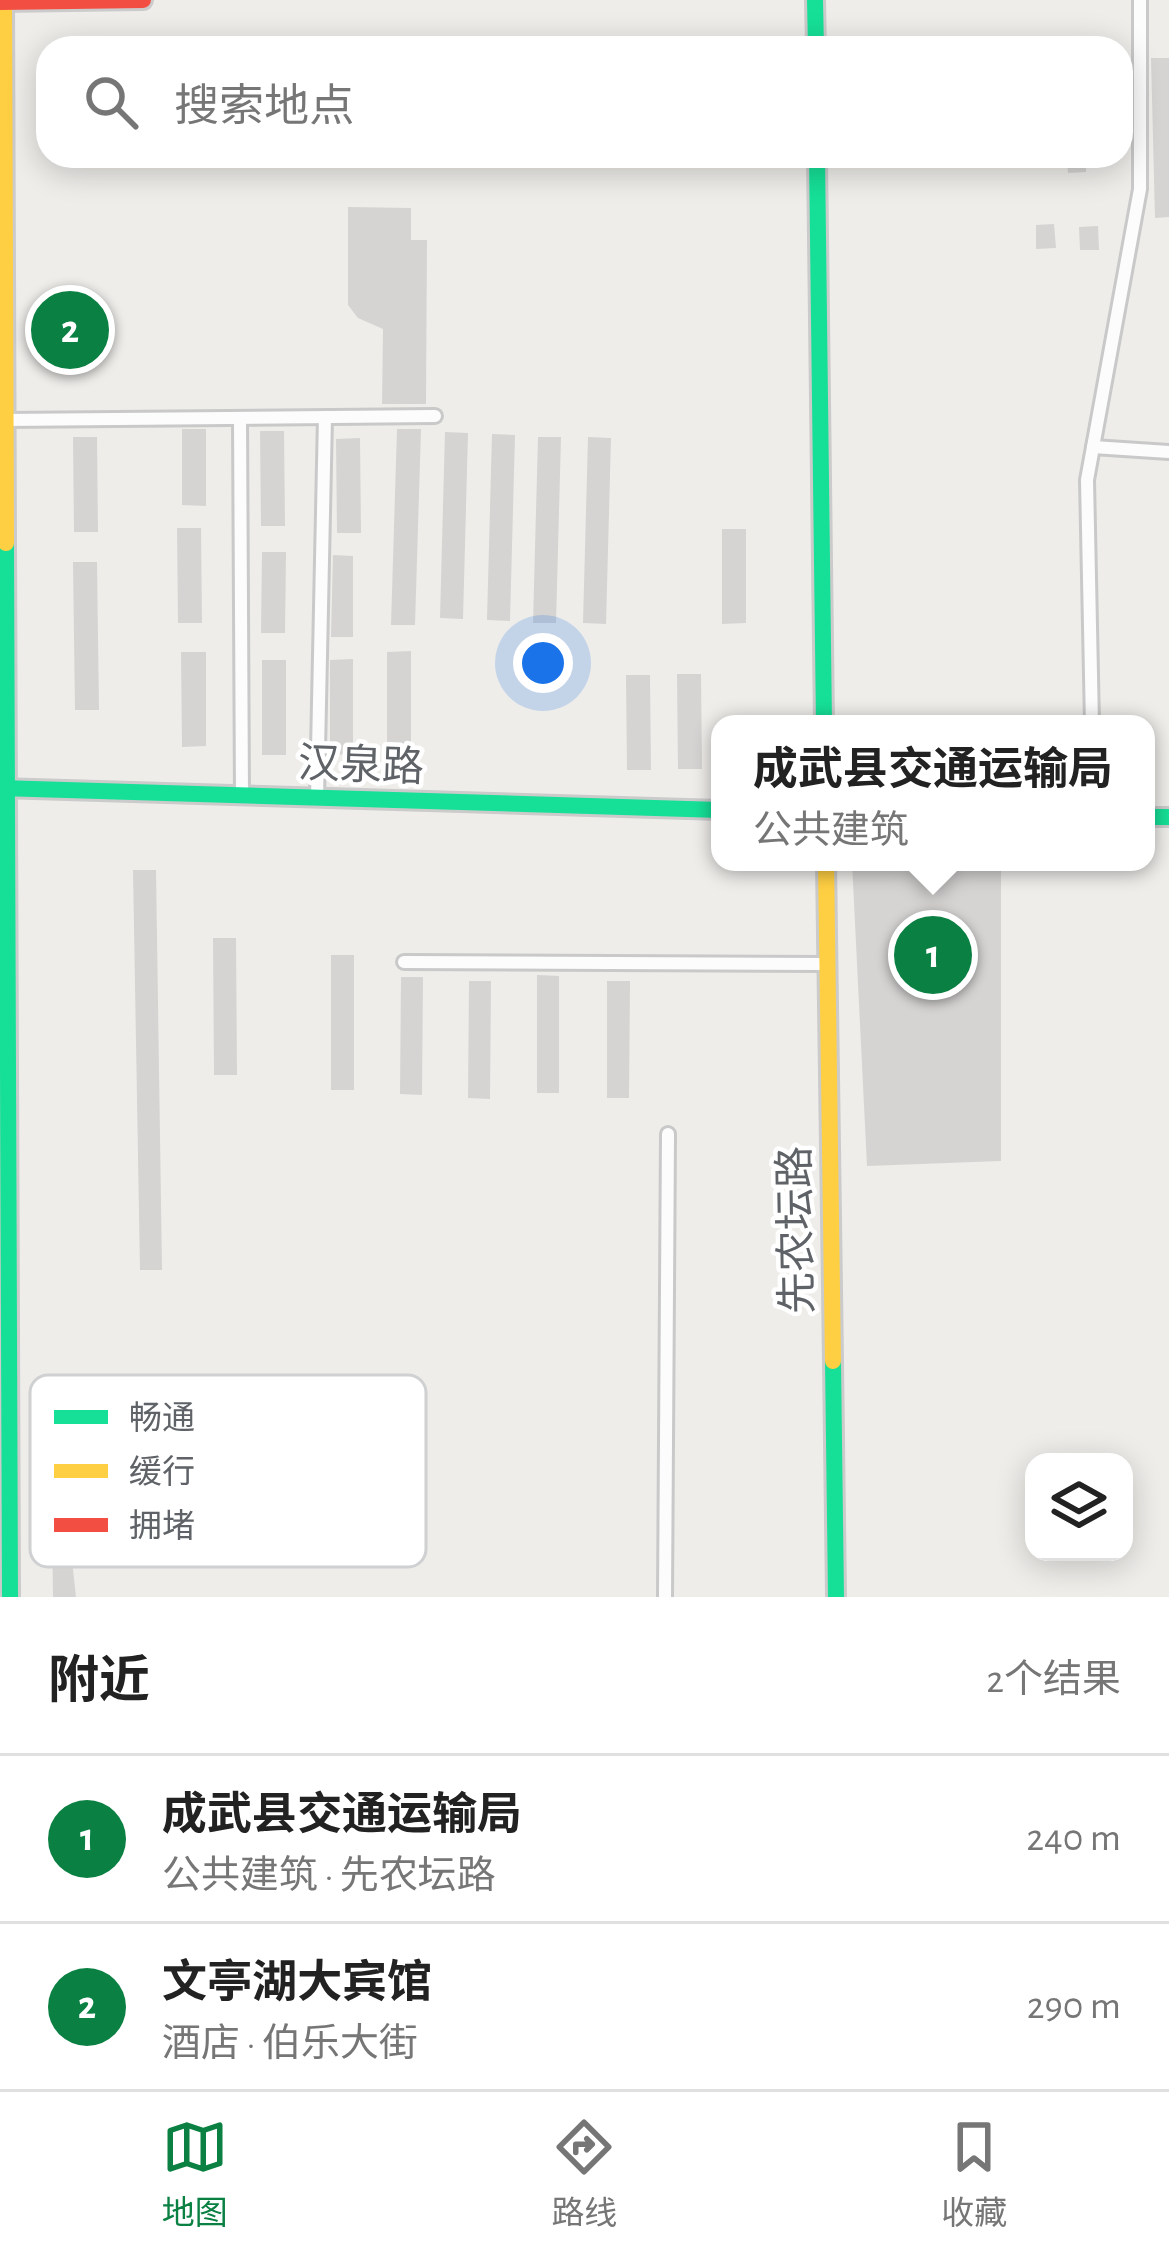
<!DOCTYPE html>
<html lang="zh">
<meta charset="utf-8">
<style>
body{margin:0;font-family:"Alegreya Sans","Noto Sans SC",sans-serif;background:#f6f6f6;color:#222}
.controls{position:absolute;right:36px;bottom:36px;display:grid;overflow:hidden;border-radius:24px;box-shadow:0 6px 30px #0003}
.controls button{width:108px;height:108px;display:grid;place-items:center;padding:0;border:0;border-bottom:3px solid #e0e0e0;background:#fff;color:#222;font:60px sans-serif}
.you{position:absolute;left:543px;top:663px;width:42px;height:42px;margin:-30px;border:9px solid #fff;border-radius:50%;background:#1a73e8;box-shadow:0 0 0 18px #1a73e833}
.badge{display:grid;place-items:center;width:78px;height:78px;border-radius:50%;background:#0b8043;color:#fff;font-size:39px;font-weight:700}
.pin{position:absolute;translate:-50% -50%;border:6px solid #fff;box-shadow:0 3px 12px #0006}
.popup{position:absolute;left:711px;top:715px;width:444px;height:156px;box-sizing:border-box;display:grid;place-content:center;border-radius:24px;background:#fff;filter:drop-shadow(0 3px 9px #0005);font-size:39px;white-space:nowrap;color:#767676}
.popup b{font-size:45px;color:#222}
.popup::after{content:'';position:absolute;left:50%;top:100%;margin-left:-24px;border:24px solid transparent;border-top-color:#fff}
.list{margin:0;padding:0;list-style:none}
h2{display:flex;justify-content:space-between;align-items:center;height:156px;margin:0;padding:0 48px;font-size:51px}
h2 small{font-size:39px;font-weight:400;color:#767676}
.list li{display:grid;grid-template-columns:78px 1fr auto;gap:36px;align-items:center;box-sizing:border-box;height:168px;padding:0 48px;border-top:3px solid #e0e0e0}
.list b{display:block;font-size:45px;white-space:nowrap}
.list p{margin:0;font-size:39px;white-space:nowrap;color:#767676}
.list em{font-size:39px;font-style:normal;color:#767676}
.icon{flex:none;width:66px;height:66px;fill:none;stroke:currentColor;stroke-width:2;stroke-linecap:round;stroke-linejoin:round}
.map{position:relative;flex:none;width:1169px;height:1597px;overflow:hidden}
.search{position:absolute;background:#fff;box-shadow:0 6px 30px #0003;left:36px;right:36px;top:36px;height:132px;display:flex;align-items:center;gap:30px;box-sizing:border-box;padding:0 42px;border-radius:36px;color:#767676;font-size:45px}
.sheet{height:492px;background:#fff}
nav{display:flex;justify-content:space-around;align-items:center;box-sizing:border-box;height:168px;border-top:3px solid #e0e0e0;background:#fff;font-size:33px;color:#767676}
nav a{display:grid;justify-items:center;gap:6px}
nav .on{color:#0b8043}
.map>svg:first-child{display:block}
.building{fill:#d5d4d3}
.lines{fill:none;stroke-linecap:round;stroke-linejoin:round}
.street-casing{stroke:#c9c9c9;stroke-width:18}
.fast-casing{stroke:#cbcbcb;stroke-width:22}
.slow-casing{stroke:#cbcbcb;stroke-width:22}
.jam-casing{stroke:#cbcbcb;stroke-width:22}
.street{stroke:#fcfcfc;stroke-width:12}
.fast{stroke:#16e098;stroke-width:16}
.slow{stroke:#ffcf43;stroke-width:16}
.jam{stroke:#f24e42;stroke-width:16}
.labels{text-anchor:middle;stroke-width:9;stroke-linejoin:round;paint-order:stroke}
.street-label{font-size:42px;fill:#5f6367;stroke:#fff}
.key{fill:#fff;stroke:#cfd0d1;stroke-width:3}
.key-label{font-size:33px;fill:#5f6367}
</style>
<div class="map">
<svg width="1169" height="1597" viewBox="0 0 1169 1597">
<rect width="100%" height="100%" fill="#eeedea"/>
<g class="building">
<polygon points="1151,58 1169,58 1169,217 1155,218"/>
<polygon points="1067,156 1086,156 1086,172 1068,173"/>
<polygon points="348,207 411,208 411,240 427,240 426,404 382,404 383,329 358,318 348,305"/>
<polygon points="1054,224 1056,248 1036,249 1036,225"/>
<polygon points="1098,226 1099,250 1080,250 1079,227"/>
<polygon points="182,429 206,429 206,506 182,505"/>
<polygon points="397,429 421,429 415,625 391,625"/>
<polygon points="260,431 284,431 285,526 261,526"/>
<polygon points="445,432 468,433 463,619 440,618"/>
<polygon points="492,434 515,435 510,621 487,620"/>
<polygon points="73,437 97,437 98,532 74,532"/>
<polygon points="538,437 561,437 556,623 533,623"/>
<polygon points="588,437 611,438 606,624 583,623"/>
<polygon points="360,438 361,533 337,533 336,439"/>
<polygon points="177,528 201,528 202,623 178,623"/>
<polygon points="722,529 746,529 746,623 722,624"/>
<polygon points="262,552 286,552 285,633 261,633"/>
<polygon points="333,555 353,556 353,637 331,637"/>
<polygon points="73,562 97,562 99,710 75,710"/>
<polygon points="411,651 411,746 387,747 387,652"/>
<polygon points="181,652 206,652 206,746 182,747"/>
<polygon points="353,659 353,754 330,755 330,660"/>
<rect x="262" y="660" width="24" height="95"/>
<polygon points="677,674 701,674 702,769 678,769"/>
<polygon points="626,675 650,675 651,770 627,770"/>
<polygon points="852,862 1001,862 1001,1161 867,1166"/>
<polygon points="133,870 156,870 162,1270 140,1270"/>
<polygon points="213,938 236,938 237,1075 214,1075"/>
<rect x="331" y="955" width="23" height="135"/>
<polygon points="537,975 559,976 559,1093 537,1093"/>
<polygon points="401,977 423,977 422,1095 400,1094"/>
<polygon points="469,981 491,981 490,1099 468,1098"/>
<polygon points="607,981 630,981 629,1098 607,1098"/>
<polygon points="52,1532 69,1533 76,1597 53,1597"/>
</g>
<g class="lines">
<g class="street-casing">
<g id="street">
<polyline points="240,418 242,796"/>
<polyline points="4,420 435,416"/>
<polyline points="1093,447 1169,452"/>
<polyline points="1092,724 1087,480 1140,189 1140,0"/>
<polyline points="317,798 325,417"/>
<polyline points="404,962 827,964"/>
<polyline points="665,1597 668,1134"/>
</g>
</g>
<g class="fast-casing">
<g id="fast">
<polyline points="815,0 816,48"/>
<polyline points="817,156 824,724"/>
<polyline points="6,543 10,1597"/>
<polyline points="0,788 720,810"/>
<polyline points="1146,817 1169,817"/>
<polyline points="833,1361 836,1597"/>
</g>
</g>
<g class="slow-casing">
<g id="slow">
<polyline points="4,0 6,543"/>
<polyline points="826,862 833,1361"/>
</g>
</g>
<g class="jam-casing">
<polyline id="jam" points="0,2 143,0"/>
</g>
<use href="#street" class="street"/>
<use href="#fast" class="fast"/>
<use href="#slow" class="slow"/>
<use href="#jam" class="jam"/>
</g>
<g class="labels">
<g class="street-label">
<text transform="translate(361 764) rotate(2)" y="15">汉泉路</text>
<text transform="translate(795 1230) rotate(-91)" y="15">先农坛路</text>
</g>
</g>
<rect x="30" y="1375" width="396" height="192" rx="18" class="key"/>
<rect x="54" y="1410" width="54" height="14" fill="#16e098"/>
<rect x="54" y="1464" width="54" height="14" fill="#ffcf43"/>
<rect x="54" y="1518" width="54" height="14" fill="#f24e42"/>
<g class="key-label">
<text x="129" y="1429">畅通</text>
<text x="129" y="1483">缓行</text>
<text x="129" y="1537">拥堵</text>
</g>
</svg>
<div class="controls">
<button><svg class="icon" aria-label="layers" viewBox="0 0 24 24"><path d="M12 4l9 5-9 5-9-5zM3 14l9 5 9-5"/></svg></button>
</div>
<div class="you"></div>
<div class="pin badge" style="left:933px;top:955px">1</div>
<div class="popup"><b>成武县交通运输局</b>公共建筑</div>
<div class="pin badge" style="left:70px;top:330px">2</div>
<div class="search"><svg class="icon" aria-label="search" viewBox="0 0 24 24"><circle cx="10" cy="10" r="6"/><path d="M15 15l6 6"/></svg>搜索地点</div>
</div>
<section class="sheet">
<h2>附近<small>2个结果</small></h2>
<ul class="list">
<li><span class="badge">1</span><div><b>成武县交通运输局</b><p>公共建筑 · 先农坛路</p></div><em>240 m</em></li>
<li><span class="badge">2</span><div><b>文亭湖大宾馆</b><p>酒店 · 伯乐大街</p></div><em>290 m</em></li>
</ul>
</section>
<nav>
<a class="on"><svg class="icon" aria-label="map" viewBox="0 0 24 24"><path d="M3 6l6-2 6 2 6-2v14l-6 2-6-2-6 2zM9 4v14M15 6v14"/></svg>地图</a>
<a><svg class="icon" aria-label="directions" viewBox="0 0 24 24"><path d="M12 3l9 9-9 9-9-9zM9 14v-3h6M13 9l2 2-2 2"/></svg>路线</a>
<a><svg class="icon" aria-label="saved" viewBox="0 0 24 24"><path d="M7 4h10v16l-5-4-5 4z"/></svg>收藏</a>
</nav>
